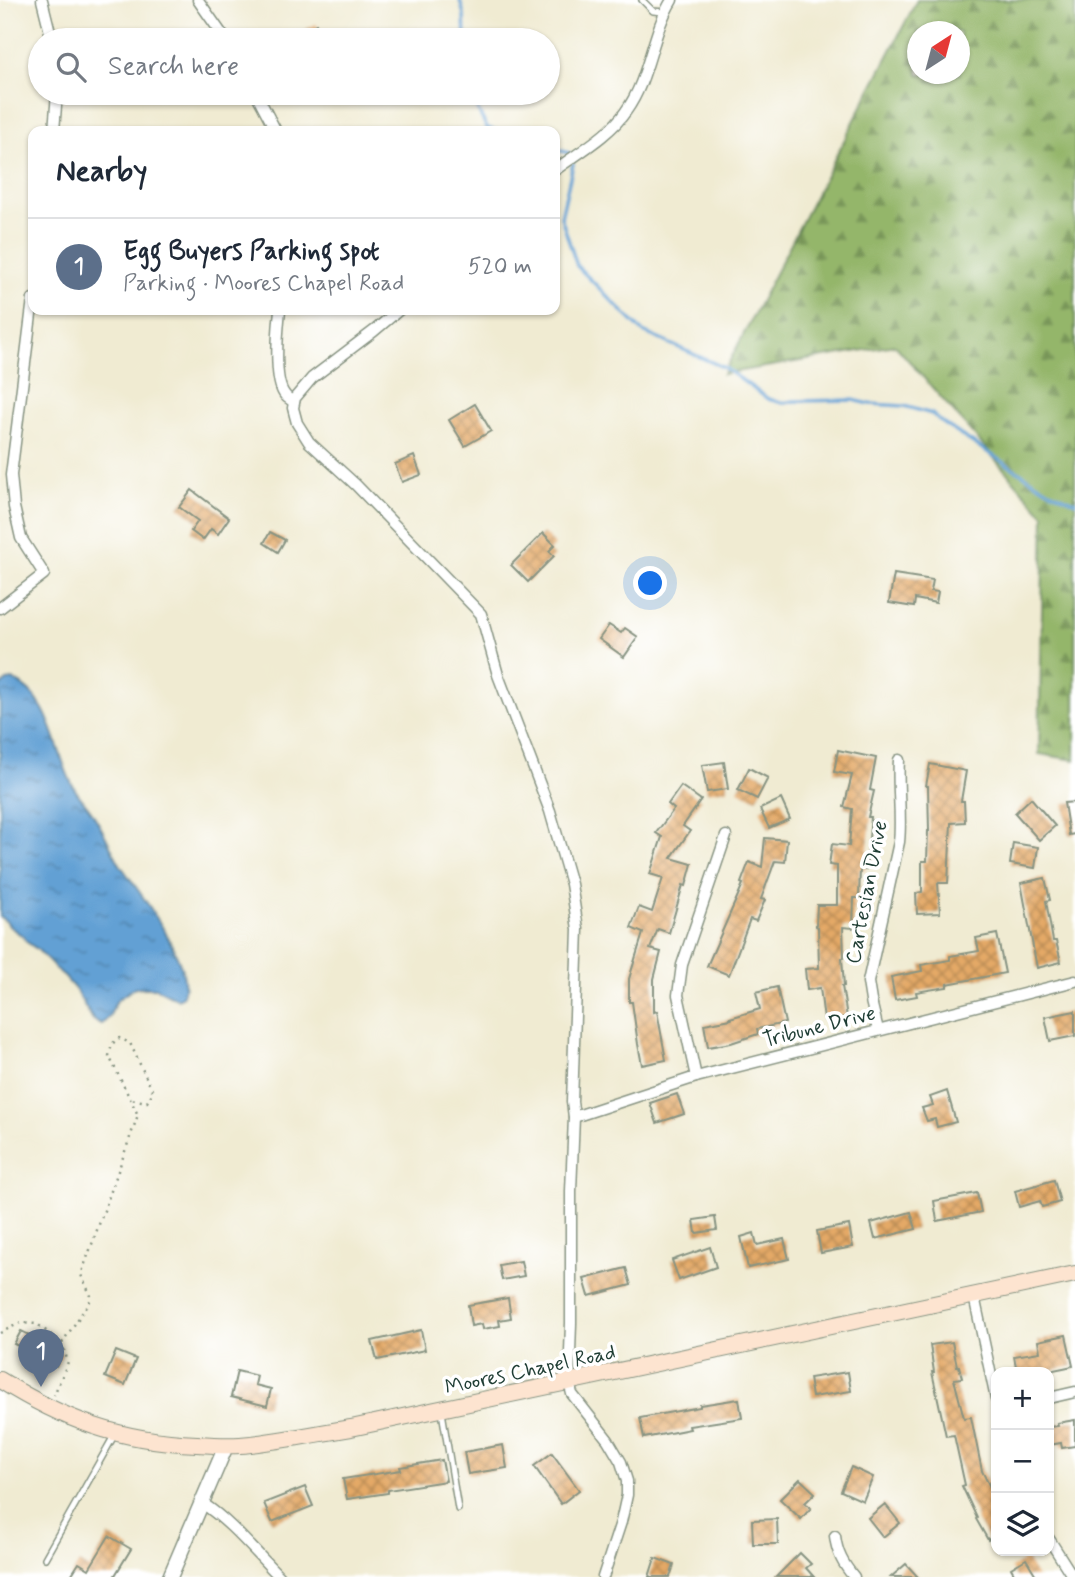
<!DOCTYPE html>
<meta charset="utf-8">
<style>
body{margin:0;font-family:Mynerve,sans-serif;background:#f2f2f3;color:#1f2937}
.controls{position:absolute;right:21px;bottom:21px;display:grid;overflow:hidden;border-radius:14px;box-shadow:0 2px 5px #0004}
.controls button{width:63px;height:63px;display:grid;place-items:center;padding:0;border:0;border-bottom:2px solid #e0e1e3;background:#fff;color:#1f2937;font:35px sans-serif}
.compass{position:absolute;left:907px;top:21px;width:63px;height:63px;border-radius:50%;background:#fff;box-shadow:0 2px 5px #0004;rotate:36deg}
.you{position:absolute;left:651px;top:584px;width:24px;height:24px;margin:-18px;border:5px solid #fff;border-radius:50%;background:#1a73e8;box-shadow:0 0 0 10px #1a73e833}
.badge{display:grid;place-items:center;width:46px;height:46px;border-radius:50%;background:#0f766e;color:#fff;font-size:23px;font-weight:700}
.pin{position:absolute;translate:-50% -58px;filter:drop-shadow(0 2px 4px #0008)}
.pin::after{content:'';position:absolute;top:37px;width:24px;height:21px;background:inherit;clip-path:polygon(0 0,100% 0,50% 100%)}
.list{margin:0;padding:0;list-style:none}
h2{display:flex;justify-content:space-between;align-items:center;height:91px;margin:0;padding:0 28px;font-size:30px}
h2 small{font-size:23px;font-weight:400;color:#747a83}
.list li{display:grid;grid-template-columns:46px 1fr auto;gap:21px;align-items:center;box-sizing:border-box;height:98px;padding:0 28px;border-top:2px solid #e0e1e3}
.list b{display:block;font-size:26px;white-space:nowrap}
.list p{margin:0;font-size:23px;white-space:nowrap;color:#747a83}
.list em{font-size:23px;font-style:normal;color:#747a83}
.icon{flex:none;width:38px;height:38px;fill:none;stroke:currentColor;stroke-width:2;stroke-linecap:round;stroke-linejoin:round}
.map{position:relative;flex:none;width:1075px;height:1577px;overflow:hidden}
.search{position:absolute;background:#fff;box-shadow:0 2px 5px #0004;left:28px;top:28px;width:532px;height:77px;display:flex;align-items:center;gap:18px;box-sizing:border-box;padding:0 24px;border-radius:38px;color:#747a83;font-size:26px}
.panel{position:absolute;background:#fff;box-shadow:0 2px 5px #0004;left:28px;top:126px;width:532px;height:189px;border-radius:14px}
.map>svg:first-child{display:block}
.forest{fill:url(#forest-firs);stroke:#5a7a50;stroke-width:2;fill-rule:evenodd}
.water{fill:url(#water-ripples);stroke:#406e84;stroke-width:2}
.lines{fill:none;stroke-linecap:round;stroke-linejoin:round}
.stream{stroke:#62a0d4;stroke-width:3.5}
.building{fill:url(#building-cross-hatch)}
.service-casing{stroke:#889483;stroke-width:8}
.minor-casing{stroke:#889483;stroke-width:13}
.tertiary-casing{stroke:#889483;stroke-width:17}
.secondary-casing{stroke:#889483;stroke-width:18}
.path{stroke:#889483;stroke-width:2.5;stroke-dasharray:2 5;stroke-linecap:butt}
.service{stroke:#fff;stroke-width:5}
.minor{stroke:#fff;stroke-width:10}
.tertiary{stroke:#fff;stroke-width:14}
.secondary{stroke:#fde4d0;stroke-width:16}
.labels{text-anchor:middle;stroke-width:7;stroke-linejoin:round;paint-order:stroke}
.street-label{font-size:21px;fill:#1f3d34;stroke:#fff}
</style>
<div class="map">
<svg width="1075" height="1577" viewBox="0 0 1075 1577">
<defs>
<pattern id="forest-firs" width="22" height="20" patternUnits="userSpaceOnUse" patternTransform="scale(1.75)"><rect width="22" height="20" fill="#94b66b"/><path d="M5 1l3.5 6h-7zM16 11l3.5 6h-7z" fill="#789559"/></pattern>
<pattern id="water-ripples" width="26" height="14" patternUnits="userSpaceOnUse" patternTransform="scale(1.75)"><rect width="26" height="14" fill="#62a0d4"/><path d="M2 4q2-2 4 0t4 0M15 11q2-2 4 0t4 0" fill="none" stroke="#5084ad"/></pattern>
<pattern id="building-cross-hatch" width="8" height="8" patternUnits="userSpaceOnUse" patternTransform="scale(1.75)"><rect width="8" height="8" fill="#e4a966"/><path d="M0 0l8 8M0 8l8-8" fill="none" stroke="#b88b55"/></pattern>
</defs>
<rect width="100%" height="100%" fill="#fff"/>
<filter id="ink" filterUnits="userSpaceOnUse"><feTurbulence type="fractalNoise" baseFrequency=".0143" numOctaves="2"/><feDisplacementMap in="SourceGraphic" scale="14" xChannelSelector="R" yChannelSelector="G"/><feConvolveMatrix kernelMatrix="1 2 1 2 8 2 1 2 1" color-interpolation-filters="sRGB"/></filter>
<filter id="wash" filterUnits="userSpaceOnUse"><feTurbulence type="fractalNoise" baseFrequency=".00686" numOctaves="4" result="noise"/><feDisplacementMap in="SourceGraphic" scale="28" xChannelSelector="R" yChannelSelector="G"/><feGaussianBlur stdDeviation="1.57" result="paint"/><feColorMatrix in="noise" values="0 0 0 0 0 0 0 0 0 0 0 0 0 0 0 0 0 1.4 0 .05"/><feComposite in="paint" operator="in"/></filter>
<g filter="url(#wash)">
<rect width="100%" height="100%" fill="#f0ebd2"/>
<path class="forest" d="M917 0H1075V760L1039 754 1044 515 895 345 723 374ZM918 32H960V74H918Z"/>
<path class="water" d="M13 680C53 699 54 749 72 784 77 795 87 804 93 814 104 831 111 849 121 866 139 891 197 968 182 997L177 999 156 988H134L117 1000 109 1017 102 1024 93 1020 75 989 62 974 55 968 52 964 38 950 27 942 24 937 9 926 7 922 0 917V687L7 681Z"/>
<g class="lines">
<g class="stream">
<polyline points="460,0 464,15 465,40"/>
<polyline points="469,93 487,128 497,131"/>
<polyline points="555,149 569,153"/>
<polyline points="573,164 561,217 577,266 643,332 725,368 768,399 783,403 794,401 853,400 870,404 904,406 932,414 940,421 962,436 1048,490 1075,502"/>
</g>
</g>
<g id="blocks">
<g class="building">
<polygon points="316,24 325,40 310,40 305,30"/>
<polygon points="475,404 491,431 465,446 449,420"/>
<polygon points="414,456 421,475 402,482 395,464"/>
<polygon points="192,490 229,518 218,534 211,529 203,540 191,531 198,521 179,507"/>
<polygon points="270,532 285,540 278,552 264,543"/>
<polygon points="543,533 555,545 549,551 554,556 528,582 511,565"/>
<polygon points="894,574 933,580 931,591 938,592 936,603 915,599 914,607 889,603"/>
<polygon points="609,625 621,633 625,628 638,637 624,657 599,639"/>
<polygon points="838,750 876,758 870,790 874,791 868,817 871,817 866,870 860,869 859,898 854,898 853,928 843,927 844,958 842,958 844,986 842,986 847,1017 824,1020 820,988 807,990 805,969 819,968 818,927 816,926 817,905 837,905 837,866 829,865 832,844 849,846 852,809 844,807 852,775 834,772"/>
<polygon points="724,762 728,789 707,792 702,765"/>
<polygon points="930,764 966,771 961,801 964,801 965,822 951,823 948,883 938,883 940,913 917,914 916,893 922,892 922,861 927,861 928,831 929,831 928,786 926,786"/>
<polygon points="749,768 768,778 757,799 738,790"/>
<polygon points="681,786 701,800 683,826 690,831 671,858 692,864 686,886 683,885 669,933 658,929 650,949 661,952 654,979 654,1012 657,1011 666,1060 642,1065 638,1044 632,1002 629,1002 629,979 643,933 631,928 639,907 652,912 663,878 650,874 662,837 656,833 674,809 668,804"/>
<polygon points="1031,798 1055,826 1039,840 1015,813"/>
<polygon points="781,799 790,819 769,828 760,809"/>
<polygon points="1075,802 1075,834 1069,835 1064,803"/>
<polygon points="765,838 787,840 785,862 775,861 761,899 765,900 756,921 750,919 729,975 707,966 743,884 741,883 749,862 762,867"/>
<polygon points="1013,843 1038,847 1035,868 1010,864"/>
<polygon points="1045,878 1050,900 1046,901 1053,941 1056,941 1061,962 1037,968 1021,883"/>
<polygon points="997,934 1005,973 947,984 947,987 916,992 917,996 895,1000 891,977 922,971 921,965 950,960 950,956 979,951 976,938"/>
<polygon points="777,987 785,1023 757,1029 758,1034 731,1043 708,1047 704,1024 731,1019 730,1018 760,1009 756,992"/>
<polygon points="1075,1011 1075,1036 1050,1041 1045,1017"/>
<polygon points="947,1091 956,1122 937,1127 935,1119 927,1121 922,1108 933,1105 930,1097"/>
<polygon points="677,1094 684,1114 657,1123 650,1103"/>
<polygon points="1054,1180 1060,1202 1042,1207 1040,1201 1019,1207 1015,1191"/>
<polygon points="977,1193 981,1212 937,1221 934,1201"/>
<polygon points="911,1212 916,1229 875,1239 871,1223"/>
<polygon points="715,1217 717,1230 696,1233 694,1220"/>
<polygon points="849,1225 853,1247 821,1253 817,1231"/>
<polygon points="754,1233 757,1245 784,1239 789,1259 748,1268 741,1237"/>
<polygon points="710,1247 716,1267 679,1280 672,1260"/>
<polygon points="521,1261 524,1276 502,1280 499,1265"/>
<polygon points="626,1268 631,1285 589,1296 584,1279"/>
<polygon points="508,1298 511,1318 499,1320 500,1326 483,1329 482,1324 471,1326 468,1305"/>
<polygon points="421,1330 425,1350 377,1360 372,1341"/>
<polygon points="21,1331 35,1338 39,1334 46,1336 53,1342 52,1348 62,1354 56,1366 45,1361 42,1367 23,1358 27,1350 14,1344"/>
<polygon points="1066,1335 1073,1366 1044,1372 1017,1372 1014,1356 1040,1352 1038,1341"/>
<polygon points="952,1342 957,1366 959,1366 962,1378 954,1379 964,1418 971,1417 982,1471 996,1499 996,1535 988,1540 976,1519 977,1518 962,1486 965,1485 954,1435 946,1436 932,1372 934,1372 930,1345"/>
<polygon points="116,1351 136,1359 125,1385 105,1377"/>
<polygon points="237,1371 257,1376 255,1385 271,1389 267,1406 231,1397"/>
<polygon points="848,1372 851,1391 812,1397 809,1378"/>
<polygon points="739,1399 742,1418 689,1426 690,1429 644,1438 640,1418 700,1407 700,1405"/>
<polygon points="1075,1420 1075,1446 1062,1448 1061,1443 1049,1445 1049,1427 1058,1426 1057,1423"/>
<polygon points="503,1445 507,1468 468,1474 464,1452"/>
<polygon points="552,1453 579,1490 561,1504 534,1466"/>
<polygon points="442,1460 446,1481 388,1490 388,1493 347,1499 343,1479 401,1470 400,1467"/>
<polygon points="851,1467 873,1477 863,1501 841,1491"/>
<polygon points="800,1479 815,1493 805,1503 811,1508 801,1519 780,1499"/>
<polygon points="305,1487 313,1506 272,1522 264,1503"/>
<polygon points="885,1504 900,1523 883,1537 868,1518"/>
<polygon points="777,1519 778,1544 753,1544 752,1520"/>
<polygon points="109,1536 131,1549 114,1577 70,1577 79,1563 89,1569"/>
<polygon points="800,1553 811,1564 806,1568 814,1577 776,1577"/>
<polygon points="655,1558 674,1565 670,1577 649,1577"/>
<polygon points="1026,1559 1037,1577 1016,1577 1011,1568"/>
<polygon points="906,1564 918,1577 891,1577"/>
</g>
</g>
</g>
<g filter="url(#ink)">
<use href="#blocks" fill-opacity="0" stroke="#889483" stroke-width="2"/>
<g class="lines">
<g class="service-casing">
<g id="service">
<polyline points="642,0 653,11 664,12"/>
<polyline points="442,1412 458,1509"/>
<polyline points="45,1558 115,1434"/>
</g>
</g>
<g class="minor-casing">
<g id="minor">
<polyline points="42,0 52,40"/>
<polyline points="198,0 226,40"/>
<polyline points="256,93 276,131"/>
<polyline points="54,131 57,93"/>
<path d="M555 170C578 153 610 135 626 111 650 78 651 34 672 0"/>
<path d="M280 310C278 329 273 381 285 395 287 398 291 400 294 402"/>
<polyline points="399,310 374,331 312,378 295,398 293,408 297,423 309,442 356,485 481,614 498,675 550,811 571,884 578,929 572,1102 574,1117 571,1191 571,1323 569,1382 572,1394 608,1440 621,1462 627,1481 627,1495 621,1522 603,1577"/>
<polyline points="0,608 44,574 21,538 14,507 11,475 33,299"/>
<path d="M878 1030 871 1001 868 982 899 842C902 815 897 788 899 760"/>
<polyline points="696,1077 678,995 682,965 726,836"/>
<polyline points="574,1117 696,1077 1075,981"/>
<polyline points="974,1296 996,1399"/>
<polyline points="1049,1398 1075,1392"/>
<path d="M202 1503C231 1522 255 1552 280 1577"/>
<path d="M835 1536C837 1553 843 1564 854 1577"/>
<polyline points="1049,1539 1073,1577"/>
</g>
</g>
<g class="tertiary-casing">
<polyline id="tertiary" points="170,1577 226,1446"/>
</g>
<g class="secondary-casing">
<path id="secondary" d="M0 1380C64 1420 120 1441 197 1444 211 1445 225 1446 240 1445 277 1442 314 1434 351 1428L1075 1274"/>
</g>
<g class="path">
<polyline points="0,1333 20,1323 37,1324 62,1343 68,1362 54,1395"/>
<polyline points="62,1343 92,1298 81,1275 138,1115 109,1056 112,1044 119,1038 130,1043 153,1092 147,1102 130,1099"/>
</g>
<use href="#service" class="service"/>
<use href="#minor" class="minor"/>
<use href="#tertiary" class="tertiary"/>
<use href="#secondary" class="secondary"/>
</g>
</g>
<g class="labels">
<g class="street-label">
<text transform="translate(866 892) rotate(-79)" y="7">Cartesian Drive</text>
<text transform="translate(819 1026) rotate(-14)" y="7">Tribune Drive</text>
<text transform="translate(530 1369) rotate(-12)" y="7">Moores Chapel Road</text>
</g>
</g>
</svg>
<div class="controls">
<button>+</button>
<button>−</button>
<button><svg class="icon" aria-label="layers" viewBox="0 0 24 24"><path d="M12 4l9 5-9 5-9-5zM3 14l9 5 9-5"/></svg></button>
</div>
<svg class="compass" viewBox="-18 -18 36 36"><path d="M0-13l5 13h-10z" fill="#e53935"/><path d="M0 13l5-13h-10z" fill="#747a83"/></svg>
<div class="you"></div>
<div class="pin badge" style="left:41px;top:1387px;background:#5c6f8a">1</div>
<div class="search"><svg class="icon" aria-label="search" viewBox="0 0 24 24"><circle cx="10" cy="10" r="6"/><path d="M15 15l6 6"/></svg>Search here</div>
<section class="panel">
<h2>Nearby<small></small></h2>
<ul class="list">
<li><span class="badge" style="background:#5c6f8a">1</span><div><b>Egg Buyers Parking spot</b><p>Parking · Moores Chapel Road</p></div><em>520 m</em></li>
</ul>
</section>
</div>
